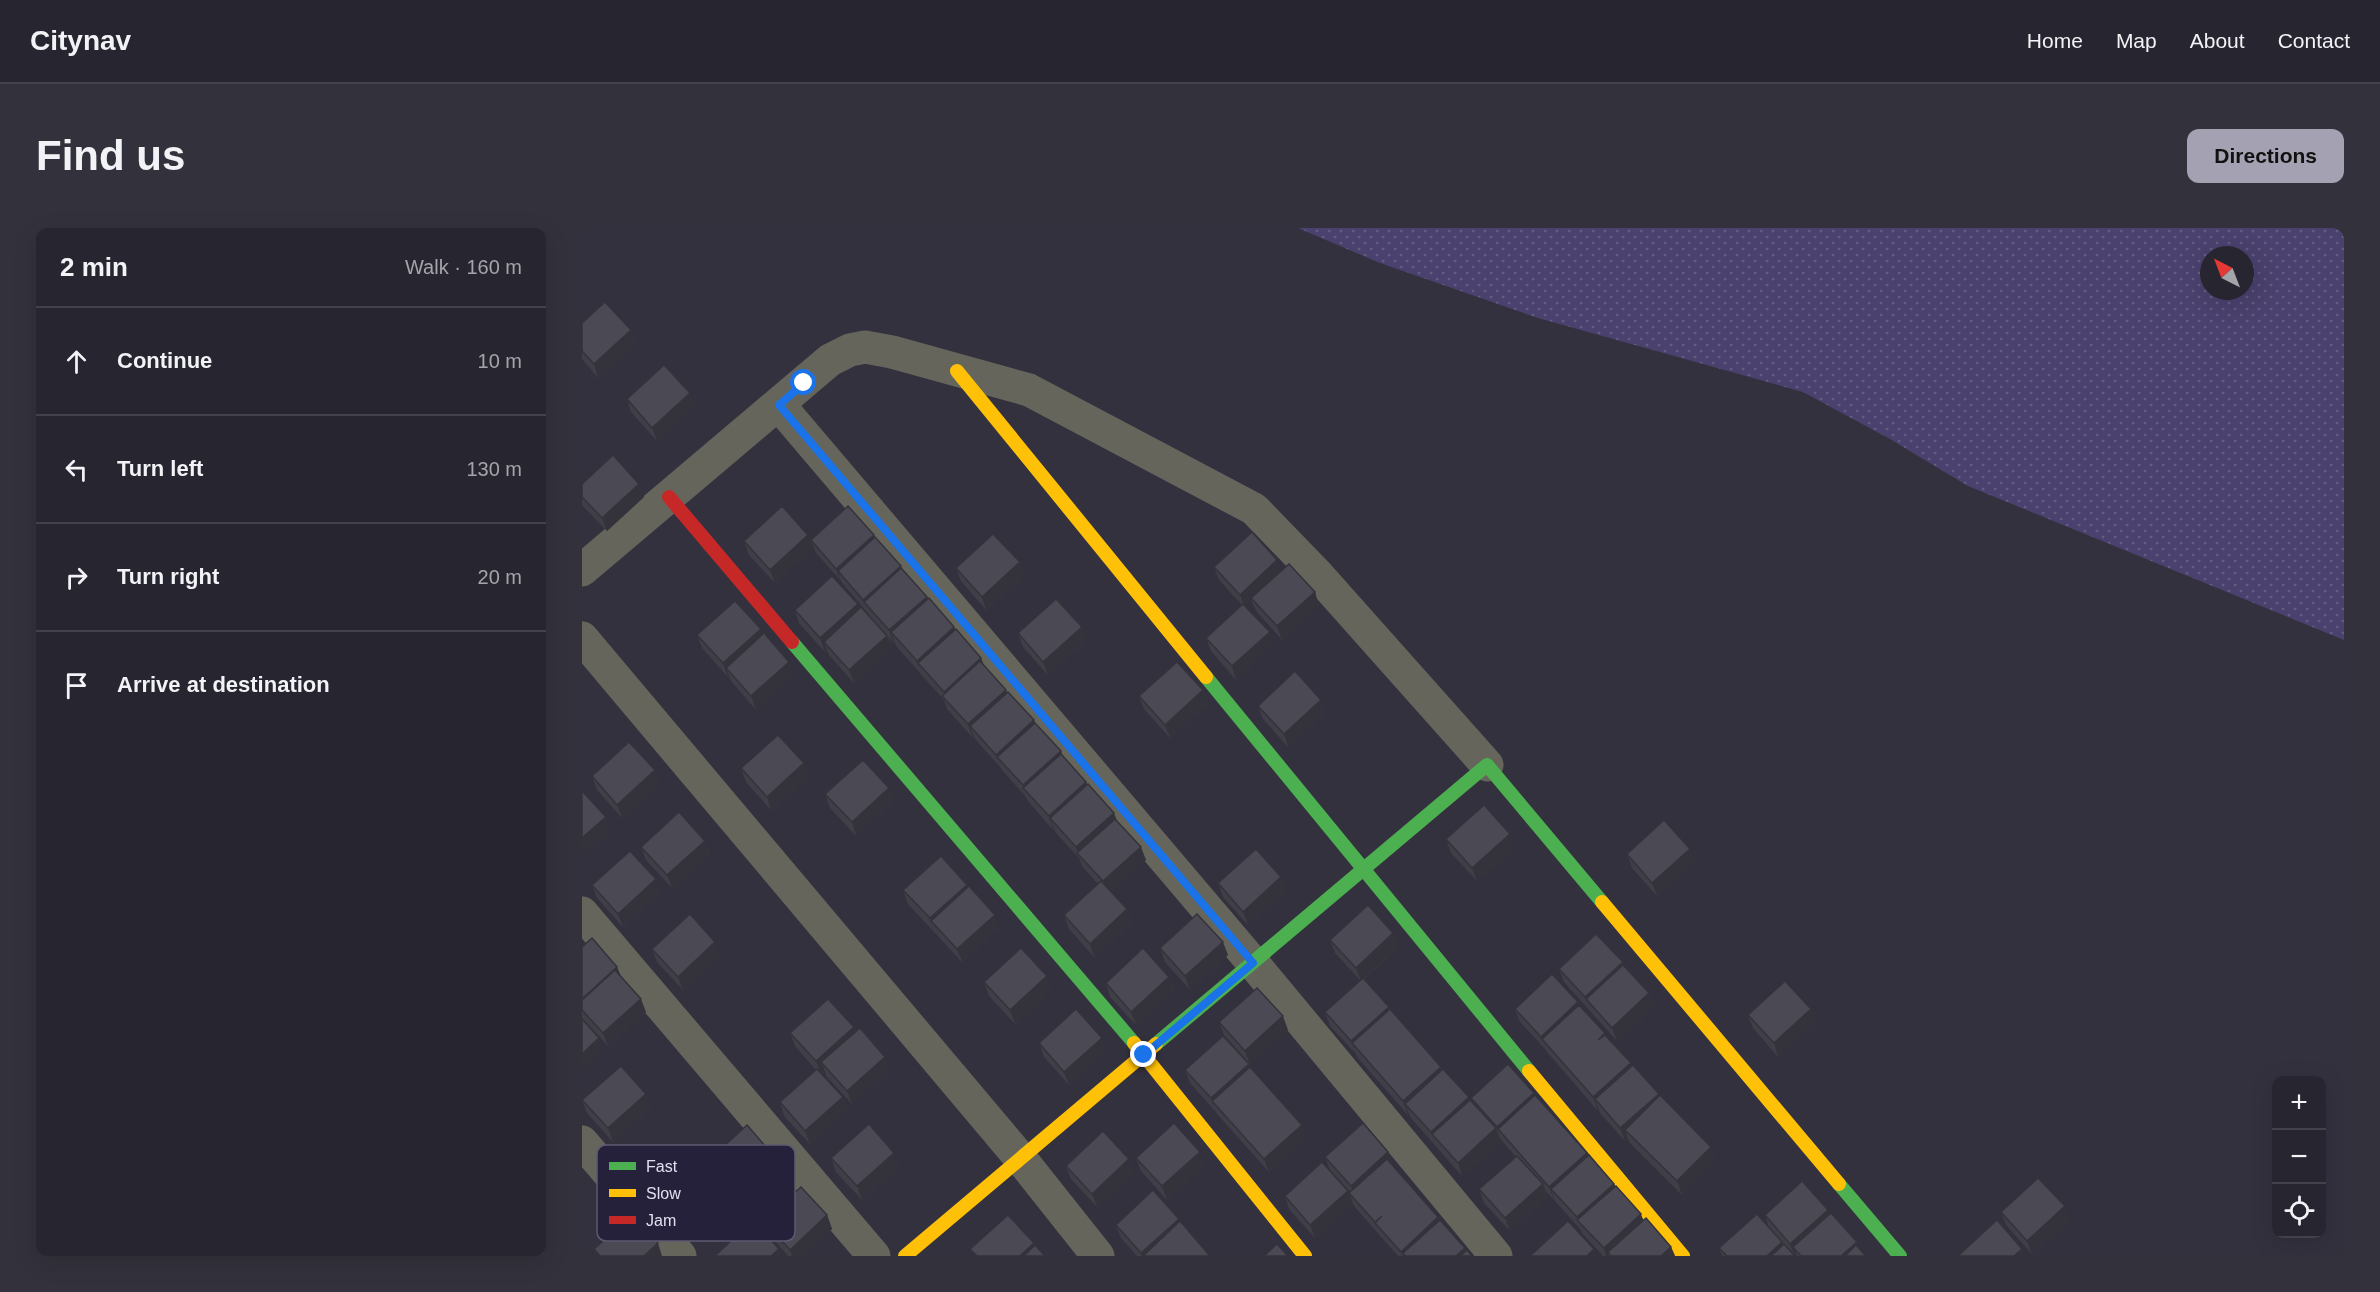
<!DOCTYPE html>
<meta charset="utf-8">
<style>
body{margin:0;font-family:Helvetica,sans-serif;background:#33313b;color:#f1f3f6}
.controls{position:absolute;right:18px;bottom:18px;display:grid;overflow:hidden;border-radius:12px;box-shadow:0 6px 24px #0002}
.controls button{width:54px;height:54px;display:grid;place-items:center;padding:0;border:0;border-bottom:2px solid #43424b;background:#27252f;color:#f1f3f6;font:30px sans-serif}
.compass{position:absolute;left:1618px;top:18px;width:54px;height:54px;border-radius:50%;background:#27252f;box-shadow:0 6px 24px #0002;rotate:318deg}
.stop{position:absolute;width:18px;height:18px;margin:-14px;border:4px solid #1a73e8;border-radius:50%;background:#fff}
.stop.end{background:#1a73e8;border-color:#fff;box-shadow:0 2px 6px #0008}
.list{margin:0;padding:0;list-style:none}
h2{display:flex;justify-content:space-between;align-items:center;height:78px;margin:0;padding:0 24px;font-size:26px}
h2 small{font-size:20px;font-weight:400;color:#a4a5aa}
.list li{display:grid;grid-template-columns:39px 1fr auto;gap:18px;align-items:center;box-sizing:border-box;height:108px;padding:0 24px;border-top:2px solid #43424b}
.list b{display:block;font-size:22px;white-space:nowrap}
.list em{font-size:20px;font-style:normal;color:#a4a5aa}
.icon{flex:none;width:33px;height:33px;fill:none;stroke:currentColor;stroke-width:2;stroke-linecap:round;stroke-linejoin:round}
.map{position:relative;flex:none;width:1762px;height:1028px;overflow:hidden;border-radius:12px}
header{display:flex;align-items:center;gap:36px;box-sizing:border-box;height:84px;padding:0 30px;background:#27252f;border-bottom:2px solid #43424b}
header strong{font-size:28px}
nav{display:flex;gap:33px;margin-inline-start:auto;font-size:21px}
.intro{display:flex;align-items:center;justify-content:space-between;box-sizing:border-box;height:144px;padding:0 36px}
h1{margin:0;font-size:42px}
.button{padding:15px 27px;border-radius:12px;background:#a4a2b2;color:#111;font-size:21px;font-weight:700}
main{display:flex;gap:36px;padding:0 36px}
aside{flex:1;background:#27252f;border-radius:12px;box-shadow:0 6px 24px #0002}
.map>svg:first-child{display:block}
.grass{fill:url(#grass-dots);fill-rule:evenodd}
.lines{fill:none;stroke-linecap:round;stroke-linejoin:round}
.street{stroke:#65655c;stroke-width:33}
.fast{stroke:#4caf50;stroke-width:14}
.slow{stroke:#ffc107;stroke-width:14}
.jam{stroke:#c62828;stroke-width:14}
.wall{fill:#403f48}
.shaded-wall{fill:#34333b}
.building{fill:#4b4954;stroke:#34333b;stroke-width:1.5}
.route{stroke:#1a73e8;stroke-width:8}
.key{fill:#26213a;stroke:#5e5a71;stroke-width:1.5}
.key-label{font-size:16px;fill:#e1dff0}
</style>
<header>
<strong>Citynav</strong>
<nav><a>Home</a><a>Map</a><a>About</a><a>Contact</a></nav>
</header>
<div class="intro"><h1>Find us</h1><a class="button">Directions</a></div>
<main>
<aside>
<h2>2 min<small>Walk · 160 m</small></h2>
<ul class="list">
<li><svg class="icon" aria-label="ahead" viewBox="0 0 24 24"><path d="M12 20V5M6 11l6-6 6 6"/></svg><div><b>Continue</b></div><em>10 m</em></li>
<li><svg class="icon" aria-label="left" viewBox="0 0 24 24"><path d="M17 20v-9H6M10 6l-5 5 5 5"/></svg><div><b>Turn left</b></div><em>130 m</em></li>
<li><svg class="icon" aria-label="right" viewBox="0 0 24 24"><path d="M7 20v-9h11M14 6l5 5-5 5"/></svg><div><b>Turn right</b></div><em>20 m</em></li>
<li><svg class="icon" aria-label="arrive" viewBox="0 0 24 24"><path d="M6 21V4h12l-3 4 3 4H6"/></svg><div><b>Arrive at destination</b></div></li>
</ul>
</aside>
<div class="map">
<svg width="1762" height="1028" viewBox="0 0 1762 1028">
<defs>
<pattern id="grass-dots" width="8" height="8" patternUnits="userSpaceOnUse" patternTransform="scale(1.5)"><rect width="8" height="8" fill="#4a416e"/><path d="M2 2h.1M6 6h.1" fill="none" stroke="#645c83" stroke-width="1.8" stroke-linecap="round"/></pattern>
</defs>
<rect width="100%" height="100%" fill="#34313f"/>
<path class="grass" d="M716 0H1762V412L1386 258 1308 211 1221 164 956 90 798 35ZM1627 27H1663V63H1627Z"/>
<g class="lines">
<g class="street">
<polyline points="197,177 671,735 914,1028"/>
<polyline points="0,342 248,132 268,122 283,119 310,124 447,162 672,281 735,346 905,537"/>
<polyline points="0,410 439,931 516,1028"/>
<polyline points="0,685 292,1028"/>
<polyline points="0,914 98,1028"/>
</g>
<g class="fast">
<polyline points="210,414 552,815"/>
<polyline points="624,449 947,843"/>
<polyline points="574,816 905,537 1020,674"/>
<polyline points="1257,956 1318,1028"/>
</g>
<g class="slow">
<polyline points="375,143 624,449"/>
<polyline points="1020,674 1257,956"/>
<polyline points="552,815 723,1028"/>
<polyline points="947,843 1101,1028"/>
<polyline points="323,1028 574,816"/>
</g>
<polyline class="jam" points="87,269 210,414"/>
</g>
<g class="wall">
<polygon points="0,95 49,102 54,116 16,150 0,131"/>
<polygon points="45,171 113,179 75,213 49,184"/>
<polygon points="0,256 62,269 25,303 0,277"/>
<polygon points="226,307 231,320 193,355 167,327 162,313"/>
<polygon points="292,307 293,309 345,369 346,371 372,399 373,402 399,430 402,438 424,462 425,465 452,492 453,495 479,523 480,526 504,554 505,557 532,585 535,594 564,632 529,664 545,681 550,695 512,729 487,701 482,687 516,656 500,638 497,630 473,604 472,601 471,602 446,573 444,569 420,542 419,540 393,511 392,509 391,510 365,481 362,472 314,418 313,415 312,416 306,408 310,421 272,455 247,427 245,422 243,424 217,395 213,382 276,376 278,381 287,387 285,384 261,356 260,354 234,325 229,312"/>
<polygon points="695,332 699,343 733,364 737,378 700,412 674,383 670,374 664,379 692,417 654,452 629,423 624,410 660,377 637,352 632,339"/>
<polygon points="438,334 443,348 404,382 379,353 374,340"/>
<polygon points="500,399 504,413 466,447 441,419 436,405"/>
<polygon points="179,401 181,406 212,447 174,482 149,453 147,448 146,449 120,420 115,407"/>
<polygon points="621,462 626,476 588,510 562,481 557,468"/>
<polygon points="739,472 743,485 706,519 681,491 676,478"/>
<polygon points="159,540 227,549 189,582 164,554"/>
<polygon points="10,548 78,556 40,590 15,562"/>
<polygon points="243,566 312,573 274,608 248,580"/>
<polygon points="864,611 933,619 895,653 869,625"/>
<polygon points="123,613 127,626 90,660 64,632 59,619"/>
<polygon points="1045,626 1113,634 1075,668 1050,640"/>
<polygon points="699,649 704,663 666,697 641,669 636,655"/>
<polygon points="10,657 78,664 41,699 15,670"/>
<polygon points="385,657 386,659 417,700 380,734 326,676 321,662"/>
<polygon points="811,705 816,719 782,751 807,779 808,781 891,875 889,870 952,865 953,867 1006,928 1032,956 1033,958 1061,992 1089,1019 1093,1028 1021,1028 1000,1005 999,1002 964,963 966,969 928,1003 902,975 897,961 934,929 921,914 920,912 917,909 919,914 880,948 828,889 827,886 826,887 775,829 774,826 748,798 743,784 778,752 753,725 748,712"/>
<polygon points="0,719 35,739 39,748 64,784 26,818 0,790"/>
<polygon points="578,720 646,727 608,762 583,734"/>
<polygon points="70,721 138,728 101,762 75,734"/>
<polygon points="1041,734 1042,737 1067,765 1072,779 1035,813 982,754 977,741"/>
<polygon points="587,749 592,762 554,797 528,769 524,755"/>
<polygon points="402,754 470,762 433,796 407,768"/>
<polygon points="996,774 997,777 1049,835 1050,838 1077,866 1077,868 1134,932 1100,967 1048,915 1046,911 1043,913 1018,885 1017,882 1016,883 965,824 964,822 938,794 933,781"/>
<polygon points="1229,781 1234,795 1196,829 1171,800 1166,787"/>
<polygon points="637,794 706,802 668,836 642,807"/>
<polygon points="273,804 308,842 270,876 244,848 243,843 240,846 261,869 266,882 228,916 202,888 198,874 234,842 213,818 208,805"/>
<polygon points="457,815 524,823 487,857 462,829"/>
<polygon points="667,836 668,839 725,910 687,944 635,886 634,884 608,855 603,842"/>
<polygon points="64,866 69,880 31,914 5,885 0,872"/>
<polygon points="806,924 811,937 810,938 856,989 857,992 890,1028 816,1028 772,978 767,965 768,964 748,942 743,929"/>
<polygon points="190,926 195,939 158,974 132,945 127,932"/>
<polygon points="249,930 317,938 280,972 254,944"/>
<polygon points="554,930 622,937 585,972 559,943"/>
<polygon points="484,938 552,945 515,979 489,951"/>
<polygon points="766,963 771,976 733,1010 707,981 703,968"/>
<polygon points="1419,984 1488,992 1450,1026 1424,997"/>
<polygon points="1248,986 1275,1014 1278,1021 1284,1028 1140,1028 1137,1020 1187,1000 1183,987"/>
<polygon points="245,987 250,1001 220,1028 206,1028 187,1006 182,993"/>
<polygon points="597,991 597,994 628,1028 555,1028 539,1010 534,997"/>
</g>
<g class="shaded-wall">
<polygon points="49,102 54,116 16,150 12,136"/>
<polygon points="108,165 113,179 75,213 70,200"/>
<polygon points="57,256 62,269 25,303 20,290"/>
<polygon points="226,307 231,320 193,355 188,342"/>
<polygon points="292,307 297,320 256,343 259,354 254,341"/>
<polygon points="695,332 700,346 669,370 670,374 663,380 658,367"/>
<polygon points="438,334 443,348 404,382 400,369"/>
<polygon points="319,338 324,351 283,375 281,372"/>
<polygon points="733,364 737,378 700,412 695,398"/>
<polygon points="345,369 350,382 309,404 313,415 312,416 307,402"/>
<polygon points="276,376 281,390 242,414 245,422 243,424 238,410"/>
<polygon points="372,399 377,412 336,435 340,446 335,433"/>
<polygon points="500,399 504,413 466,447 461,434"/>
<polygon points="179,401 184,414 144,440 147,448 146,449 141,435"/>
<polygon points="688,404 692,417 654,452 650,438"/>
<polygon points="305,408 310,421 272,455 267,442"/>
<polygon points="399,430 404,443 365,473 362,464"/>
<polygon points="207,434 212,447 174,482 169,468"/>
<polygon points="424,462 429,475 388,498 392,509 391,510 386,496"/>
<polygon points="621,462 626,476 588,510 583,497"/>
<polygon points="739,472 743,485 706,519 702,506"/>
<polygon points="452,492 456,506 415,529 418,540 414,527"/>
<polygon points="479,523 483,537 443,562 441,557"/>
<polygon points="222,535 227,549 189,582 185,569"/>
<polygon points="73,542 78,556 40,590 35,577"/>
<polygon points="504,554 509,567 468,590 472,601 471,602 467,588"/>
<polygon points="307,560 312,573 274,608 270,594"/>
<polygon points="532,585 537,598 497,627 494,619"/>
<polygon points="24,589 29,602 0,628 0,610"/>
<polygon points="928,606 933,619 895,653 890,640"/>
<polygon points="123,613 127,626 90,660 85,647"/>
<polygon points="559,619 564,632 526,667 521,653"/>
<polygon points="1108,621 1113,634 1075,668 1070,655"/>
<polygon points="699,649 704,663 666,697 661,684"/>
<polygon points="74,651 78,664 41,699 36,686"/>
<polygon points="385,657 390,670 349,693 352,704 348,690"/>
<polygon points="545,681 550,695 512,729 508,716"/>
<polygon points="413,687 417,700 380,734 375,721"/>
<polygon points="811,705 816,719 779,753 774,740"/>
<polygon points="133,714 138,728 101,762 96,749"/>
<polygon points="641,714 646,727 608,762 603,748"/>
<polygon points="1041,734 1045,748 1004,771 1008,782 1003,769"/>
<polygon points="35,739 40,752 0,779 0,771"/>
<polygon points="465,748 470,762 433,796 428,782"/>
<polygon points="587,749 592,762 554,797 549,784"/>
<polygon points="1067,765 1072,779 1035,813 1030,800"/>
<polygon points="59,771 64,784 26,818 21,805"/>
<polygon points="996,774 1001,788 960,811 964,822 959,809"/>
<polygon points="807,779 811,792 770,815 773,826 769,813"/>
<polygon points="1229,781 1234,795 1196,829 1192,815"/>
<polygon points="701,788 706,802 668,836 663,823"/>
<polygon points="272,799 277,812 239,834 243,843 239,847 234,833"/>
<polygon points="17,810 22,824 0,844 0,826"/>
<polygon points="520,810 524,823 487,857 482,844"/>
<polygon points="303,829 308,842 270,876 265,863"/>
<polygon points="1049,835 1054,849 1013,871 1017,882 1016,883 1011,869"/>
<polygon points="667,836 672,850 630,873 634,884 629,870"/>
<polygon points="859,839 864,852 823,876 827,886 826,887 821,873"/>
<polygon points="952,865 957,878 916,901 919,912 915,899"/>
<polygon points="64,866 69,880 31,914 26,900"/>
<polygon points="1077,866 1081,879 1043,902 1046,911 1043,913 1038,900"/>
<polygon points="261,869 266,882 228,916 223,903"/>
<polygon points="887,869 892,883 850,906 854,917 849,904"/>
<polygon points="720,897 725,910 687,944 682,931"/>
<polygon points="914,900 919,914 880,948 876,935"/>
<polygon points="1129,919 1134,932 1100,967 1095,953"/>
<polygon points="618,924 622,937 585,972 580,958"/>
<polygon points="806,924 811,937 774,971 769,958"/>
<polygon points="312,925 317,938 280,972 275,958"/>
<polygon points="1005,925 1010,938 969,961 972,972 967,959"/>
<polygon points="190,926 195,939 158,974 153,960"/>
<polygon points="547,931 552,945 515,979 510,966"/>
<polygon points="961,956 966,969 928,1003 923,990"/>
<polygon points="1032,956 1037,969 996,992 995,989"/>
<polygon points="766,963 771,976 733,1010 728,997"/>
<polygon points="1483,978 1488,992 1450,1026 1445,1013"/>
<polygon points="1246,982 1251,995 1211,1019 1215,1028 1213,1028 1208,1016"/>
<polygon points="1059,986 1064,1000 1026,1024 1027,1028 1024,1028 1022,1020"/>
<polygon points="245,987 250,1001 220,1028 210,1028 208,1022"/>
<polygon points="856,989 861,1003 821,1025 822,1028 821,1028 819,1024"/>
<polygon points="597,991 601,1004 560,1028 559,1025"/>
<polygon points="1200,1014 1205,1028 1185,1028"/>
<polygon points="1275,1014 1280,1027 1279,1028 1259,1028"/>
<polygon points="76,1015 80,1028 62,1028"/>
<polygon points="452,1015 457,1028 438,1028"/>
<polygon points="1089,1019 1093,1028 1079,1028"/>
<polygon points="883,1020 886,1028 874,1028"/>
<polygon points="197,1021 199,1028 189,1028"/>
<polygon points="1012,1021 1014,1028 1005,1028"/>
<polygon points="1440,1021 1443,1028 1432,1028"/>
</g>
<g class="building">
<polygon points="23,74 49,102 12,136 0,123 0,95"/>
<polygon points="82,137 108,165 70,200 45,171"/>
<polygon points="31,227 57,256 20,290 0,269 0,256"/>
<polygon points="200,278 226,307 188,342 162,313"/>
<polygon points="266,278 292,307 254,341 229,312"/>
<polygon points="670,304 695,332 658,367 632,339"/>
<polygon points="411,306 438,334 400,369 374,340"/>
<polygon points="293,309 319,338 281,372 256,343"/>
<polygon points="707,336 733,364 695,398 669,370"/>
<polygon points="319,340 345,369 307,402 282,374"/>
<polygon points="250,348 276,376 238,410 213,382"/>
<polygon points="347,370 372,399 335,433 309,404"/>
<polygon points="474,371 500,399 461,434 436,405"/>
<polygon points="153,373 179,401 141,435 115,407"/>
<polygon points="661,376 688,404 650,438 624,410"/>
<polygon points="279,379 305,408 267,442 242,414"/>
<polygon points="374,401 399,430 362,464 336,435"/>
<polygon points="182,405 207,434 169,468 144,440"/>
<polygon points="398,433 424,462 386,496 360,468"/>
<polygon points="595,434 621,462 583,497 557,468"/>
<polygon points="713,443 739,472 702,506 676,478"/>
<polygon points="426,464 452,492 414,527 388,498"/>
<polygon points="453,495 479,523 441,557 415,529"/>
<polygon points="196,507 222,535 185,569 159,540"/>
<polygon points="47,514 73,542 35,577 10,548"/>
<polygon points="479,526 504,554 467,588 441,560"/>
<polygon points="281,532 307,560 270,594 243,566"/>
<polygon points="506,556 532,585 494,619 468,590"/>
<polygon points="0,563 24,589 0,610"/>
<polygon points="902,577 928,606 890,640 864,611"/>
<polygon points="97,584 123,613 85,647 59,619"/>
<polygon points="533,591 559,619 521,653 495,625"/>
<polygon points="1082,592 1108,621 1070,655 1045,626"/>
<polygon points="674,621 699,649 661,684 636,655"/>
<polygon points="48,623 74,651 36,686 10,657"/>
<polygon points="359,628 385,657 348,690 321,662"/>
<polygon points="519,653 545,681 508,716 482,687"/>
<polygon points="387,658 413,687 375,721 349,693"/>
<polygon points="786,677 811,705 774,740 748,712"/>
<polygon points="108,686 133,714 96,749 70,721"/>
<polygon points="615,686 641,714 603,748 578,720"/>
<polygon points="1014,706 1041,734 1003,769 977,741"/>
<polygon points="10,710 35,739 0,771 0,719"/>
<polygon points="439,720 465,748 428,782 402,754"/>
<polygon points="561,720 587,749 549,784 524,755"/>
<polygon points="1041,737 1067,765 1030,800 1004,771"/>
<polygon points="33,742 59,771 21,805 0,782 0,772"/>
<polygon points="970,746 996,774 959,809 933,781"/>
<polygon points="781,750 807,779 769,813 743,784"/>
<polygon points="1203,753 1229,781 1192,815 1166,787"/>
<polygon points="675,760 701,788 663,823 637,794"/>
<polygon points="246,771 272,799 234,833 208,805"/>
<polygon points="997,777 1023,805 1016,812 1023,807 1049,835 1011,869 960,811"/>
<polygon points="494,781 520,810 482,844 457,815"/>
<polygon points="808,781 859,839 821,873 770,815"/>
<polygon points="0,791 17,810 0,826"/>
<polygon points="278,800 303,829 265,863 239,834"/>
<polygon points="641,808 667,836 629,870 603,842"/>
<polygon points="926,836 952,865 915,899 889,870"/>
<polygon points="1051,837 1077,866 1038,900 1013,871"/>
<polygon points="39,838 64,866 26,900 0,872"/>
<polygon points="668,839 720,897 682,931 630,873"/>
<polygon points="235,841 261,869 223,903 198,874"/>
<polygon points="861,841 887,869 849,904 823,876"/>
<polygon points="953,867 1005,925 967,959 916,901"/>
<polygon points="1078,867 1129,919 1095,953 1043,902"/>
<polygon points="888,872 914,900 876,935 850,906"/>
<polygon points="592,895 618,924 580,958 554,930"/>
<polygon points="781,895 806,924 769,958 743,929"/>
<polygon points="287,896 312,925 275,958 249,930"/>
<polygon points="165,897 190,926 153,960 127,932"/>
<polygon points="521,903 547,931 510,966 484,938"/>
<polygon points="1007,927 1032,956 995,989 969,961"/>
<polygon points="935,928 961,956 923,990 897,961"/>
<polygon points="805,931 856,989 819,1024 793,995 800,988 793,994 767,965"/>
<polygon points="740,934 766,963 728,997 703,968"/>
<polygon points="1456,950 1483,978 1445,1013 1419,984"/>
<polygon points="1220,953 1246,982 1208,1016 1183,987"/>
<polygon points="1034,958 1059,986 1022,1020 995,992"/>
<polygon points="219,959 245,987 208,1022 182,993"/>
<polygon points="571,962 597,991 559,1025 534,997"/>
<polygon points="1249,985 1275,1014 1259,1028 1219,1028 1211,1019"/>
<polygon points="1175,986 1200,1014 1185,1028 1145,1028 1137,1020"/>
<polygon points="50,987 76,1015 62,1028 18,1028 12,1021"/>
<polygon points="426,987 452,1015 438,1028 395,1028 388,1021"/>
<polygon points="1064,990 1089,1019 1079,1028 1029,1028 1026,1024"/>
<polygon points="171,992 197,1021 189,1028 135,1028 134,1027"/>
<polygon points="858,992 883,1020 874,1028 823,1028 821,1025"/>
<polygon points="1415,992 1440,1021 1432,1028 1378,1028 1377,1027"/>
<polygon points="598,993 628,1028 561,1028"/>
<polygon points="986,993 1012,1021 1005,1028 948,1028"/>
<polygon points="695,1016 706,1028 682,1028"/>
<polygon points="1202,1016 1213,1028 1189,1028"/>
<polygon points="453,1017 463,1028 442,1028"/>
<polygon points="1274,1017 1284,1028 1263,1028"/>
<polygon points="885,1022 890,1028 878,1028"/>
</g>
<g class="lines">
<polyline class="route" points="222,155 197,177 671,735 562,827"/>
</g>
<rect x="15" y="917" width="198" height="96" rx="9" class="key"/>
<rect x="27" y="934" width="27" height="8" fill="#4caf50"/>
<rect x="27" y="961" width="27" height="8" fill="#ffc107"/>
<rect x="27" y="988" width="27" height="8" fill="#c62828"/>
<g class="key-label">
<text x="64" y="944">Fast</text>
<text x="64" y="971">Slow</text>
<text x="64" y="998">Jam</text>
</g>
</svg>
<div class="controls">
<button>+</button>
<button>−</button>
<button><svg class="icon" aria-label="locate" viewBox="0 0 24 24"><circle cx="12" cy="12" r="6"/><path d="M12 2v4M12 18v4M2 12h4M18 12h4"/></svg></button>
</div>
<svg class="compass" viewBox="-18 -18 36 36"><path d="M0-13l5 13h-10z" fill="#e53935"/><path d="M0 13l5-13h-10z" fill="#a4a5aa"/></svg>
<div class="stop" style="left:222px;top:155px"></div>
<div class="stop end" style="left:562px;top:827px"></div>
</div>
</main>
